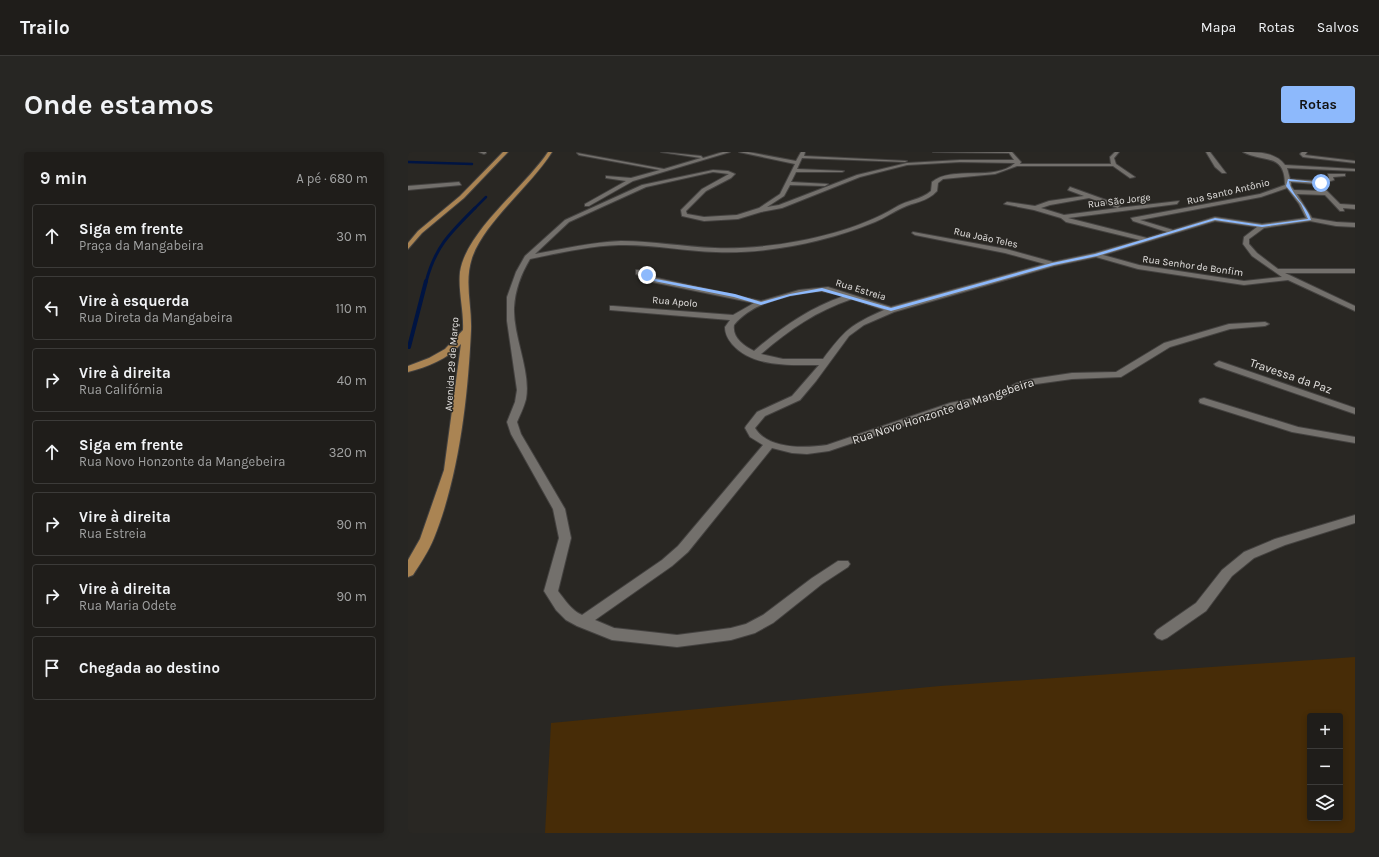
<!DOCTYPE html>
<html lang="pt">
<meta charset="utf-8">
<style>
body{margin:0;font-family:Karla,sans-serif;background:#272623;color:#f1f3f6}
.controls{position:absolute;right:12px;bottom:12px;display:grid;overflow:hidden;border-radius:4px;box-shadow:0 2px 6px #0003}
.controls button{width:36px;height:36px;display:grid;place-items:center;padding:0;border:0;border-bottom:1px solid #3c3b39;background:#1f1d1a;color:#f1f3f6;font:20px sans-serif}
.stop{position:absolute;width:12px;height:12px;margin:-9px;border:3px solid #8db9fc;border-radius:50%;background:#fff}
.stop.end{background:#8db9fc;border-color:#fff;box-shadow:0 1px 4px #0008}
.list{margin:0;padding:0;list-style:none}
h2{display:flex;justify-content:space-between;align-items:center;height:52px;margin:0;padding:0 16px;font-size:17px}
h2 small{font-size:13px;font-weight:400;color:#a1a2a2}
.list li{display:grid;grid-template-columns:26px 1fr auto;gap:12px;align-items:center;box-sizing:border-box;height:64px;margin:0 8px 8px;padding:0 8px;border:1px solid #3c3b39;border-radius:4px}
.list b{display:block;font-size:15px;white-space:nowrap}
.list p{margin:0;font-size:13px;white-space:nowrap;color:#a1a2a2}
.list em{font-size:13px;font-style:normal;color:#a1a2a2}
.icon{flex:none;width:22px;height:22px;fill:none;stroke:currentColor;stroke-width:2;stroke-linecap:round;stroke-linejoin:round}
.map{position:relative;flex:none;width:947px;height:681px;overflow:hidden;border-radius:4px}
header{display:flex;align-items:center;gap:24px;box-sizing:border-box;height:56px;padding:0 20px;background:#1f1d1a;border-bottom:1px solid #3c3b39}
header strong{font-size:19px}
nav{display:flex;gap:22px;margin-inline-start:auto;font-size:14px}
.intro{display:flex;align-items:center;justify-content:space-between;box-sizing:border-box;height:96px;padding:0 24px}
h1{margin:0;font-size:28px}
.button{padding:10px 18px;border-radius:4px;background:#8db9fc;color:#111;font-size:14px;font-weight:700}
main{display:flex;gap:24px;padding:0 24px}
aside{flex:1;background:#1f1d1a;border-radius:4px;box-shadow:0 2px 6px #0003}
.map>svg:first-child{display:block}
.green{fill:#472c07;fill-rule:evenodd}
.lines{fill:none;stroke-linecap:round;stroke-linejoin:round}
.stream-far2{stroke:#001442;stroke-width:2.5}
.stream-far1{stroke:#001442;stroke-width:3}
.stream{stroke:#001442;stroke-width:4}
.minor-casing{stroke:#444240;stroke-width:2}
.major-casing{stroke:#444240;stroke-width:2}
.minor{fill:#73706c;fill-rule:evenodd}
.major{fill:#aa8453;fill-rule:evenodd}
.route{fill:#8db9fc}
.labels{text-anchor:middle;stroke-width:3;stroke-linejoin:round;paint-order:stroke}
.far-street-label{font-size:10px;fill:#e4e2e0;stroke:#292723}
.street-label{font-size:12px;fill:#e4e2e0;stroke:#292723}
</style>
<header>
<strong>Trailo</strong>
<nav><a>Mapa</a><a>Rotas</a><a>Salvos</a></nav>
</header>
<div class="intro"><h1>Onde estamos</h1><a class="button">Rotas</a></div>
<main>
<aside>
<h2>9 min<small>A pé · 680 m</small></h2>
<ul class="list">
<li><svg class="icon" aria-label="ahead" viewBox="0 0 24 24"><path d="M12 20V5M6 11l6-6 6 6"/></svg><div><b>Siga em frente</b><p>Praça da Mangabeira</p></div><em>30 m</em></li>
<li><svg class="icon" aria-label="left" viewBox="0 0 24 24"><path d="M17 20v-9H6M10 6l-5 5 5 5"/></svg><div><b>Vire à esquerda</b><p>Rua Direta da Mangabeira</p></div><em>110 m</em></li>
<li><svg class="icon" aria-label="right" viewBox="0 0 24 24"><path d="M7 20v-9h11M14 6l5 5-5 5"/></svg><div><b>Vire à direita</b><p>Rua Califórnia</p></div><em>40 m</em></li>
<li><svg class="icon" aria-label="ahead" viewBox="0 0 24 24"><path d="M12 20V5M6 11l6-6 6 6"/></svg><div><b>Siga em frente</b><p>Rua Novo Honzonte da Mangebeira</p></div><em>320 m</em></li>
<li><svg class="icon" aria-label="right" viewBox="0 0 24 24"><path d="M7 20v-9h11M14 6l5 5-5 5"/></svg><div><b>Vire à direita</b><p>Rua Estreia</p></div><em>90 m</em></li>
<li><svg class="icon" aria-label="right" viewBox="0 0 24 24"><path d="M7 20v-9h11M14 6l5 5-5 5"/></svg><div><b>Vire à direita</b><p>Rua Maria Odete</p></div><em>90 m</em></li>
<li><svg class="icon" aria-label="arrive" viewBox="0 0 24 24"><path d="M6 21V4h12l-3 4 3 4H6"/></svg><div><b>Chegada ao destino</b></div></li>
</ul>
</aside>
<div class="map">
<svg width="947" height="681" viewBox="0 0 947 681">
<rect width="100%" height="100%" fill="#292723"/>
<path class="green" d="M947 505V681H137L143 571 532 534ZM902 564H932V666H902Z"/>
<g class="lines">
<g class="stream-far2">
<polyline points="0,10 64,12"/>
<polyline points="66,57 78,45"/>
</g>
<path class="stream-far1" d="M18 130C27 95 42 81 67 56"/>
<polyline class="stream" points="1,195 18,129"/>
<g class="minor-casing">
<g id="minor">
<polygon points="71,0 78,0 78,1 76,2"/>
<polygon points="253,0 293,4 295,6 315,0 322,0 225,29 181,54 177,54 177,52 218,29 198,26 198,24 223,26 252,18 171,3 169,1 256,17 293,6"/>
<path d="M331 0H340L388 9 393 0H397L396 4 499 9 497 10 394 6 389 17 436 19 434 20H388L383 30 420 32 417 34 382 33 376 44 359 55 371 53 449 23 499 11 552 8H606L601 1 525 0H604L613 10 612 12H703L702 5 707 0H711L706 6 708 12 727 25 722 26 705 14H609L587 22 535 27 530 31 529 39C519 50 506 50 494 56 485 60 477 66 467 70 418 90 360 102 308 100 275 99 244 92 211 93 181 94 151 101 122 107 113 122 107 138 106 156 105 185 123 219 118 247 116 255 112 263 109 270L113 282 157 357 163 386 150 439C157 448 163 458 174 463L254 408 270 394 355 293 342 285 337 276 338 274 349 260 384 244 411 213C383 213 345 216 324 192 320 187 317 182 317 175L322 168 202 158V154H205L325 163 346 151 244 130 228 122V118H234L249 126 353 149 391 138 420 135 483 155 637 112 597 101 507 83 504 81 505 80 598 97 645 110 687 101 732 88 658 70 653 66 626 58 596 52 599 50 627 54 641 49 676 44 660 38 662 35 712 53 710 56 771 49 769 52 660 66 739 86 759 80 725 69 723 66 852 42 877 33C877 0 855 11 835 0 849 0 868 0 877 13L947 17V19L879 16 882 27 909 29 921 26 920 22H937V24L925 25 926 28 912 32 932 52 947 53V57L935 56 936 59H932L917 43 889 42 904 66 928 70 947 71V75L928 74 902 69 856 76 841 87V92L849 101 870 117H947V121H877L947 154V159L880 128 836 133 730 117 688 105 646 114 486 160 456 173 441 184 408 229 392 248 357 264 347 276C360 298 398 296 419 293L542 251 590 241 609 231 624 227 664 221 708 220 756 191 821 172 857 170 861 172 857 174 822 177 762 195 713 225 664 227 628 232 615 235 596 245 548 256 421 299 399 302 384 301 364 296 280 400 264 414 187 468 206 476 269 483 323 476 338 472 355 463 404 426 430 409H440L442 412 440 415 414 432 365 471 347 481 323 488 269 495 204 488 169 474 158 468 148 458 136 439 151 386 145 357 103 282 99 270 107 250 109 238 99 169V145L108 120 117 104 157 68 234 33 305 18 320 19 327 22 323 26 298 39 278 59 279 62 296 65 329 63 351 56 372 42 387 12ZM552 10 607 11C587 30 544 13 524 30L523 39C513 48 499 48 488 55 440 84 363 98 307 96 276 95 245 89 213 89 184 90 155 97 127 102L161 70 238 35 305 20 321 22 294 37 273 58 274 64 296 69 330 67 353 60 374 56 452 25 499 13ZM883 30 907 32 914 39 886 38 883 34ZM879 36 891 52 898 66 854 72 807 65 765 78 732 68 853 45ZM681 46 710 56 656 63 633 56 642 53ZM807 69 849 75 836 85 835 92 844 104 874 125 836 129 731 113 695 103ZM413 139 436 144C401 156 374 175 346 199 336 194 324 186 326 173 345 149 384 142 413 139ZM444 147 476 158C442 173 437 178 415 207H375L353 202C381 178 408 159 444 147Z"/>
<polygon points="798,0 802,0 818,21 814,21 807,15"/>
<polygon points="894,0 899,0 897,3 947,9 947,11 895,5 892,2"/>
<polygon points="51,30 53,33 0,38 0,34"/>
<polygon points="811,209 947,256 947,262 808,214 806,212"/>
<polygon points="796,246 890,275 947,285 947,291 884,280 792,251 791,249 792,247"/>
<polygon points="947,363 947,371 877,393 846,406 824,424 798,459 759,486 754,488 749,486 746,482 749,478 788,451 814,418 836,400 867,387"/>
</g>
</g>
<g class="major-casing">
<g id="major">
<polygon points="95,0 100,0 56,46 14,81 0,97 0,91 10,79 52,44"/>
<path d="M140 0H144C123 34 76 70 64 106 56 130 64 154 63 178 60 245 51 324 26 386 21 399 12 412 5 423L0 425V408L12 387 36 318 53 192C40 207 19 215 0 220V214L21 206 37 197 55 178C56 159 50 139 52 120 58 79 117 35 140 0Z"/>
</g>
</g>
<use href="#minor" class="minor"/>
<use href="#major" class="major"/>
</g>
<path class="route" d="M880 27 914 31 881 29C882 41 900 55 903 68L854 75 807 68 689 104 646 113 483 159 414 139 382 144 353 153 326 145 246 129 237 123 239 122 248 127 327 142 353 150 382 142 414 136 483 156 644 111 687 102 807 66 854 73 900 67 893 52 878 34Z"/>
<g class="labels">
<g class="far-street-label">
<text transform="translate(820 39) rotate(-13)" y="4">Rua Santo Antônio</text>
<text transform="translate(711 48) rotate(-7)" y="4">Rua São Jorge</text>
<text transform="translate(578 85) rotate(12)" y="4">Rua João Teles</text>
<text transform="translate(785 113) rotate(8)" y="4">Rua Senhor de Bonfim</text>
<text transform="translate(453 137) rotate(17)" y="4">Rua Estreia</text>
<text transform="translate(267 149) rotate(5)" y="4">Rua Apolo</text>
<text transform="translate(43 212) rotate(-86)" y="4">Avenida 29 de Março</text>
</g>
<g class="street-label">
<text transform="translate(883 224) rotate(19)" y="4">Travessa da Paz</text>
<text transform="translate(535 259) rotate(-18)" y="4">Rua Novo Honzonte da Mangebeira</text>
</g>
</g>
</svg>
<div class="controls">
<button>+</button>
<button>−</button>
<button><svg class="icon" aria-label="layers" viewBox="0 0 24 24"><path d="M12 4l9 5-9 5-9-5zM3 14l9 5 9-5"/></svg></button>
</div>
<div class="stop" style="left:913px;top:31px"></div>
<div class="stop end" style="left:239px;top:123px"></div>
</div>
</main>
